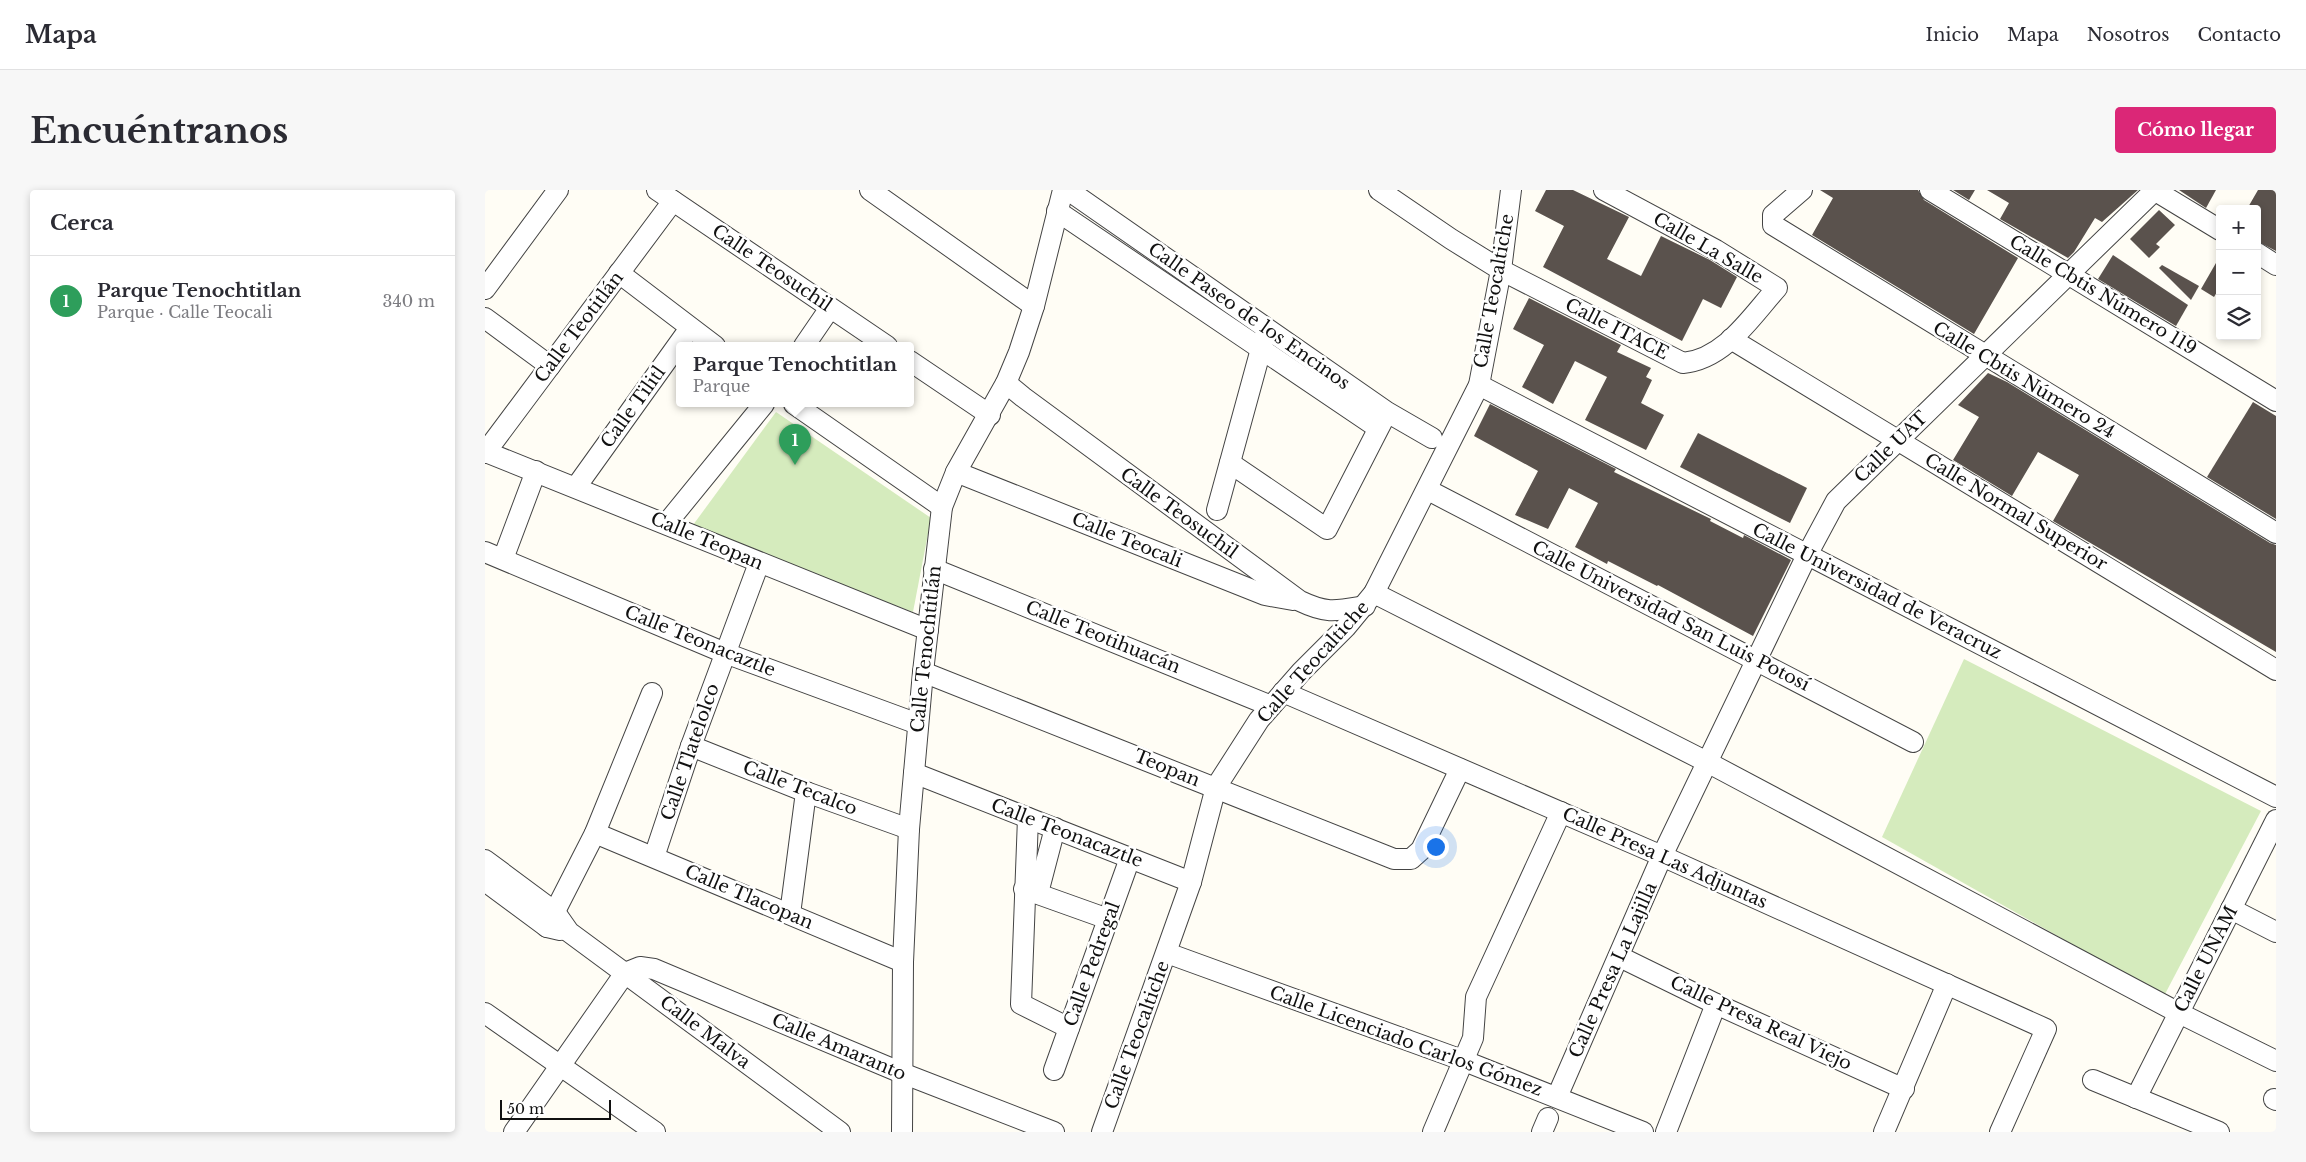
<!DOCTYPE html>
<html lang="es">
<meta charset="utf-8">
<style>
body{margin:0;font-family:"Libre Baskerville",serif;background:#f7f7f7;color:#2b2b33}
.controls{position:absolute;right:15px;top:15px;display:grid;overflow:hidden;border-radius:5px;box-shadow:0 2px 8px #0003}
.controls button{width:45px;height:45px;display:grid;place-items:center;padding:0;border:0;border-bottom:1px solid #e1e1e2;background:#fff;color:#2b2b33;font:25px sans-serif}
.scale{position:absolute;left:15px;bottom:12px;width:111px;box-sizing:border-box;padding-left:5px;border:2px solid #111;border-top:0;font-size:14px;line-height:18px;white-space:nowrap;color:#111;-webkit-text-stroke:4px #fff;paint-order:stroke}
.you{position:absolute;left:950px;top:656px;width:18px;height:18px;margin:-12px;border:4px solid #fff;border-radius:50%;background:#1a73e8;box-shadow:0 0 0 8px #1a73e833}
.badge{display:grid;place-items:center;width:32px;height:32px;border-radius:50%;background:#db2777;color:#fff;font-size:16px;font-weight:700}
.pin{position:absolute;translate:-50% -41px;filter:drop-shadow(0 1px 2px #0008)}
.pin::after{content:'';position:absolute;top:26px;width:18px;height:15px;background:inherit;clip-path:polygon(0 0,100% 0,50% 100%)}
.popup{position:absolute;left:191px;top:152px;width:238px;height:65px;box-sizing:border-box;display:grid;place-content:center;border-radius:5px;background:#fff;filter:drop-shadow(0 1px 4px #0005);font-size:16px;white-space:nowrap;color:#7c7c81}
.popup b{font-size:19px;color:#2b2b33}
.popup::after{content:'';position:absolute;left:50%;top:100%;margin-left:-10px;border:10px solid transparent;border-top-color:#fff}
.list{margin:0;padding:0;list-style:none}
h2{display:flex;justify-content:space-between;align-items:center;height:65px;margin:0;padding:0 20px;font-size:21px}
h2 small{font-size:16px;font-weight:400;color:#7c7c81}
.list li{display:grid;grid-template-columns:32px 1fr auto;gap:15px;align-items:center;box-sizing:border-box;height:90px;padding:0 20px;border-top:1px solid #e1e1e2}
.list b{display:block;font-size:19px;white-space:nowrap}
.list p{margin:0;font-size:16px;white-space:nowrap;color:#7c7c81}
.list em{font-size:16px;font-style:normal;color:#7c7c81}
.icon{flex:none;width:28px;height:28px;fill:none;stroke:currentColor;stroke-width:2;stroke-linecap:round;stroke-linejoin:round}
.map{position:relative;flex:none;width:1791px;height:942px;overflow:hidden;border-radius:5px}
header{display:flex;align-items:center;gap:30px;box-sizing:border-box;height:70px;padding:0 25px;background:#fff;border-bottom:1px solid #e1e1e2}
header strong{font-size:24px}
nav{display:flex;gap:28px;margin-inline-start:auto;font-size:18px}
.intro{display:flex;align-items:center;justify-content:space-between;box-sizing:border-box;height:120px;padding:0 30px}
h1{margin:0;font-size:35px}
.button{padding:12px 22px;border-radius:5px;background:#db2777;color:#fff;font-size:18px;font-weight:700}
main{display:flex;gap:30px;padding:0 30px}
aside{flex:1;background:#fff;border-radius:5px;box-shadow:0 2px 8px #0003}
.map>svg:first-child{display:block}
.green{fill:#d5ebbd}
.building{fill:#5a524d}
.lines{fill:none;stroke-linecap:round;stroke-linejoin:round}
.minor-casing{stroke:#444;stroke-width:22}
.minor{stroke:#fff;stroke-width:20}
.labels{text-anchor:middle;stroke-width:5;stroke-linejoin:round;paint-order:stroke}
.street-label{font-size:18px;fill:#111;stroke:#fff}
</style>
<header>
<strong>Mapa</strong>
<nav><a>Inicio</a><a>Mapa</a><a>Nosotros</a><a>Contacto</a></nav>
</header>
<div class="intro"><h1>Encuéntranos</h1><a class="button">Cómo llegar</a></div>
<main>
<aside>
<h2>Cerca<small></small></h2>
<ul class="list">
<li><span class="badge" style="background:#2e9e5b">1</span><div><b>Parque Tenochtitlan</b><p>Parque · Calle Teocali</p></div><em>340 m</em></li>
</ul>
</aside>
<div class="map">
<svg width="1791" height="942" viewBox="0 0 1791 942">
<rect width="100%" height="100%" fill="#fffdf5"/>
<g class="green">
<polygon points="291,222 446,328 428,422 308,377 208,335"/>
<polygon points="1479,469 1776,621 1679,806 1397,647"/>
</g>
<g class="building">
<polygon points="1061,0 1088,0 1144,27 1122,69 1156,86 1176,46 1225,70 1252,87 1236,118 1218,109 1197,151 1058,77 1079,36 1050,21"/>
<polygon points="1335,0 1433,0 1439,10 1533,68 1489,144 1327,45 1348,8"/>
<polygon points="1468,0 1490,0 1484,10"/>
<polygon points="1502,0 1653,0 1617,32 1610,28 1589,62 1583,68 1515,29 1524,13"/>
<polygon points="1694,0 1731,0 1721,18"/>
<polygon points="1773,0 1791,0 1791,61 1772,51 1772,19 1762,19"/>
<polygon points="1674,20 1690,35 1671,54 1675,57 1664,68 1645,49"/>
<polygon points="1628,65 1703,115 1691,136 1613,89"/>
<polygon points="1735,66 1735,97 1729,107 1716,99"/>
<polygon points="1677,75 1714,96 1706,110 1674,78"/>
<polygon points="1044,108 1136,155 1132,162 1166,178 1161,187 1167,190 1156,213 1179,225 1161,260 1100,230 1122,187 1090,171 1068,214 1037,197 1059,155 1028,139"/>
<polygon points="1503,183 1522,192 1785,353 1791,355 1791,462 1568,331 1594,285 1553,262 1527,306 1468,270 1494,227 1473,215"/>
<polygon points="1768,212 1791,226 1791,329 1722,287"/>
<polygon points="1005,214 1131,279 1129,282 1226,329 1225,331 1258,348 1259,345 1306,370 1268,446 1173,395 1172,396 1123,371 1122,374 1090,357 1113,313 1084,298 1063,339 1030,325 1053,281 989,246"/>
<polygon points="1213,243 1322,298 1305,333 1195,277"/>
</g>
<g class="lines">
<g class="minor-casing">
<g id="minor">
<polyline points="172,0 402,156"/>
<polyline points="385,0 549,116"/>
<polyline points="583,0 902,222 947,248"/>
<path d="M894 0 966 49 1016 80 1198 173C1240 169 1266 127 1292 98L1231 60 1119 0"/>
<polyline points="1317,0 1288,25 1288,35 1791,343"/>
<polyline points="1445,0 1791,211"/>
<polyline points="1669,0 1735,40"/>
<polyline points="572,21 893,238"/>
<polyline points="1772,63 1791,75"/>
<polyline points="134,83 230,156"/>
<polyline points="0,99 73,0"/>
<polyline points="0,128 65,176"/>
<polyline points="1246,149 1791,480"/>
<polyline points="319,156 345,118"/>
<polyline points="425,171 505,225"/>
<path d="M521 193 538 207 815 411C842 424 851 421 880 416"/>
<polyline points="994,195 1791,607"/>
<polyline points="309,214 457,317"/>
<polyline points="1,262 443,440"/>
<polyline points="0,263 188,11"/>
<polyline points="745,273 842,339 900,226"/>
<polyline points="471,282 780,405 808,410"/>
<polyline points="91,297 205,138"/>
<polyline points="943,300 1428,552"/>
<polyline points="732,320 779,148"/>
<polyline points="182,333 279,214"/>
<polyline points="0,362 240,463 433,534"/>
<polyline points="18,369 51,281"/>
<polyline points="449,379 786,516"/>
<polyline points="889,403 1222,572 1694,823 1791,871"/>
<polyline points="438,482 909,669 926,669 936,660 975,579"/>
<polyline points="798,502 1177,666 1561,839 1515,942"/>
<polyline points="206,556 321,602 424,639"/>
<polyline points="429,583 706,692"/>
<polyline points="543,628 536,814 584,838"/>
<polyline points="110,643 418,772"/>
<polyline points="169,667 206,556 274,373"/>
<polyline points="0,670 70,722 84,742 355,942"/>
<polyline points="0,691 62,737 75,740"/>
<polyline points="539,699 623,729"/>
<polyline points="553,703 570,638"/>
<polyline points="1746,719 1791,742"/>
<polyline points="305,724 321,602"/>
<polyline points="62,737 110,643 167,503"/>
<polyline points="682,763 977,870 1158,942"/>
<polyline points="1135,767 1231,814 1419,899"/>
<polyline points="140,783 155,777 169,779 417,883 569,942"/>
<polyline points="0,823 170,942"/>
<polyline points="569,880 645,668"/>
<polyline points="1608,890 1734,942"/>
<polyline points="1072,907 1177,666 1322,365 1351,311 1670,0"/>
<polyline points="1651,908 1791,630"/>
<polyline points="1789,909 1791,910"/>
<polyline points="29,942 140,783"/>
<polyline points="417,942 418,772 424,639 438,482 457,317 471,282 521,193 534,162 549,116 578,0"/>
<polyline points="617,942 706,692 731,597 774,530 816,482 861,437 889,403 994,195 1016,80 1026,0"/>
<polyline points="948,942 988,848 991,807 1076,622"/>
<polyline points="1057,942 1063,928"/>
<polyline points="1181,942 1231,814"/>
<polyline points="1399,942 1462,794"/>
</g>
</g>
<use href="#minor" class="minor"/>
</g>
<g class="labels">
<g class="street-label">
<text transform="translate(1223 58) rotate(30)" y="6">Calle La Salle</text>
<text transform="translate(287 78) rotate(34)" y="6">Calle Teosuchil</text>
<text transform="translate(1009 101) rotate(-80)" y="6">Calle Teocaltiche</text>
<text transform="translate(1618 105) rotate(31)" y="6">Calle Cbtis Número 119</text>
<text transform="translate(764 126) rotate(35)" y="6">Calle Paseo de los Encinos</text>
<text transform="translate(94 137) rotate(-53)" y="6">Calle Teotitlán</text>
<text transform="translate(1132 139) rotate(27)" y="6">Calle ITACE</text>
<text transform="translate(1539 190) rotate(31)" y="6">Calle Cbtis Número 24</text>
<text transform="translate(148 217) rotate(-54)" y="6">Calle Tilitl</text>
<text transform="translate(1406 257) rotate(-44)" y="6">Calle UAT</text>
<text transform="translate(1531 322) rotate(31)" y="6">Calle Normal Superior</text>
<text transform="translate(694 323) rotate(36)" y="6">Calle Teosuchil</text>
<text transform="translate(642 350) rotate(22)" y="6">Calle Teocali</text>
<text transform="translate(222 351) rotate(23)" y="6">Calle Teopan</text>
<text transform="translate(1392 401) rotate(27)" y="6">Calle Universidad de Veracruz</text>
<text transform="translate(1186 426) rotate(27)" y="6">Calle Universidad San Luis Potosí</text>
<text transform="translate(618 447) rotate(22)" y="6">Calle Teotihuacán</text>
<text transform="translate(215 451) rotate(22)" y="6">Calle Teonacaztle</text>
<text transform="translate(441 459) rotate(-84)" y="6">Calle Tenochtitlán</text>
<text transform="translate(828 472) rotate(-48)" y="6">Calle Teocaltiche</text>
<text transform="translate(205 562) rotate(-71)" y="6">Calle Tlatelolco</text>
<text transform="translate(682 578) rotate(22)" y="6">Teopan</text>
<text transform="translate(315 598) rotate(21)" y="6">Calle Tecalco</text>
<text transform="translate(582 643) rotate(21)" y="6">Calle Teonacaztle</text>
<text transform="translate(1180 668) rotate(24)" y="6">Calle Presa Las Adjuntas</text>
<text transform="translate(264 707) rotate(23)" y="6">Calle Tlacopan</text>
<text transform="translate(1721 769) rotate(-63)" y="6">Calle UNAM</text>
<text transform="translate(607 774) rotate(-70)" y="6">Calle Pedregal</text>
<text transform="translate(1128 780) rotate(-66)" y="6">Calle Presa La Lajilla</text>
<text transform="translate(1276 833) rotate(25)" y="6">Calle Presa Real Viejo</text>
<text transform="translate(220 842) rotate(37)" y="6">Calle Malva</text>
<text transform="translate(652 845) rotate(-70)" y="6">Calle Teocaltiche</text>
<text transform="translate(921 851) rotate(20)" y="6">Calle Licenciado Carlos Gómez</text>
<text transform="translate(354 857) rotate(23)" y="6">Calle Amaranto</text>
</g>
</g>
</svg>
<div class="controls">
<button>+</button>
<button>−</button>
<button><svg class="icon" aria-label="layers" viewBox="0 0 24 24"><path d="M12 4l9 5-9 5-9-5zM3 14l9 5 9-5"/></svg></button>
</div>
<div class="scale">50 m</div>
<div class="you"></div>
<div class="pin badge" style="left:310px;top:275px;background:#2e9e5b">1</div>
<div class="popup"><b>Parque Tenochtitlan</b>Parque</div>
</div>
</main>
